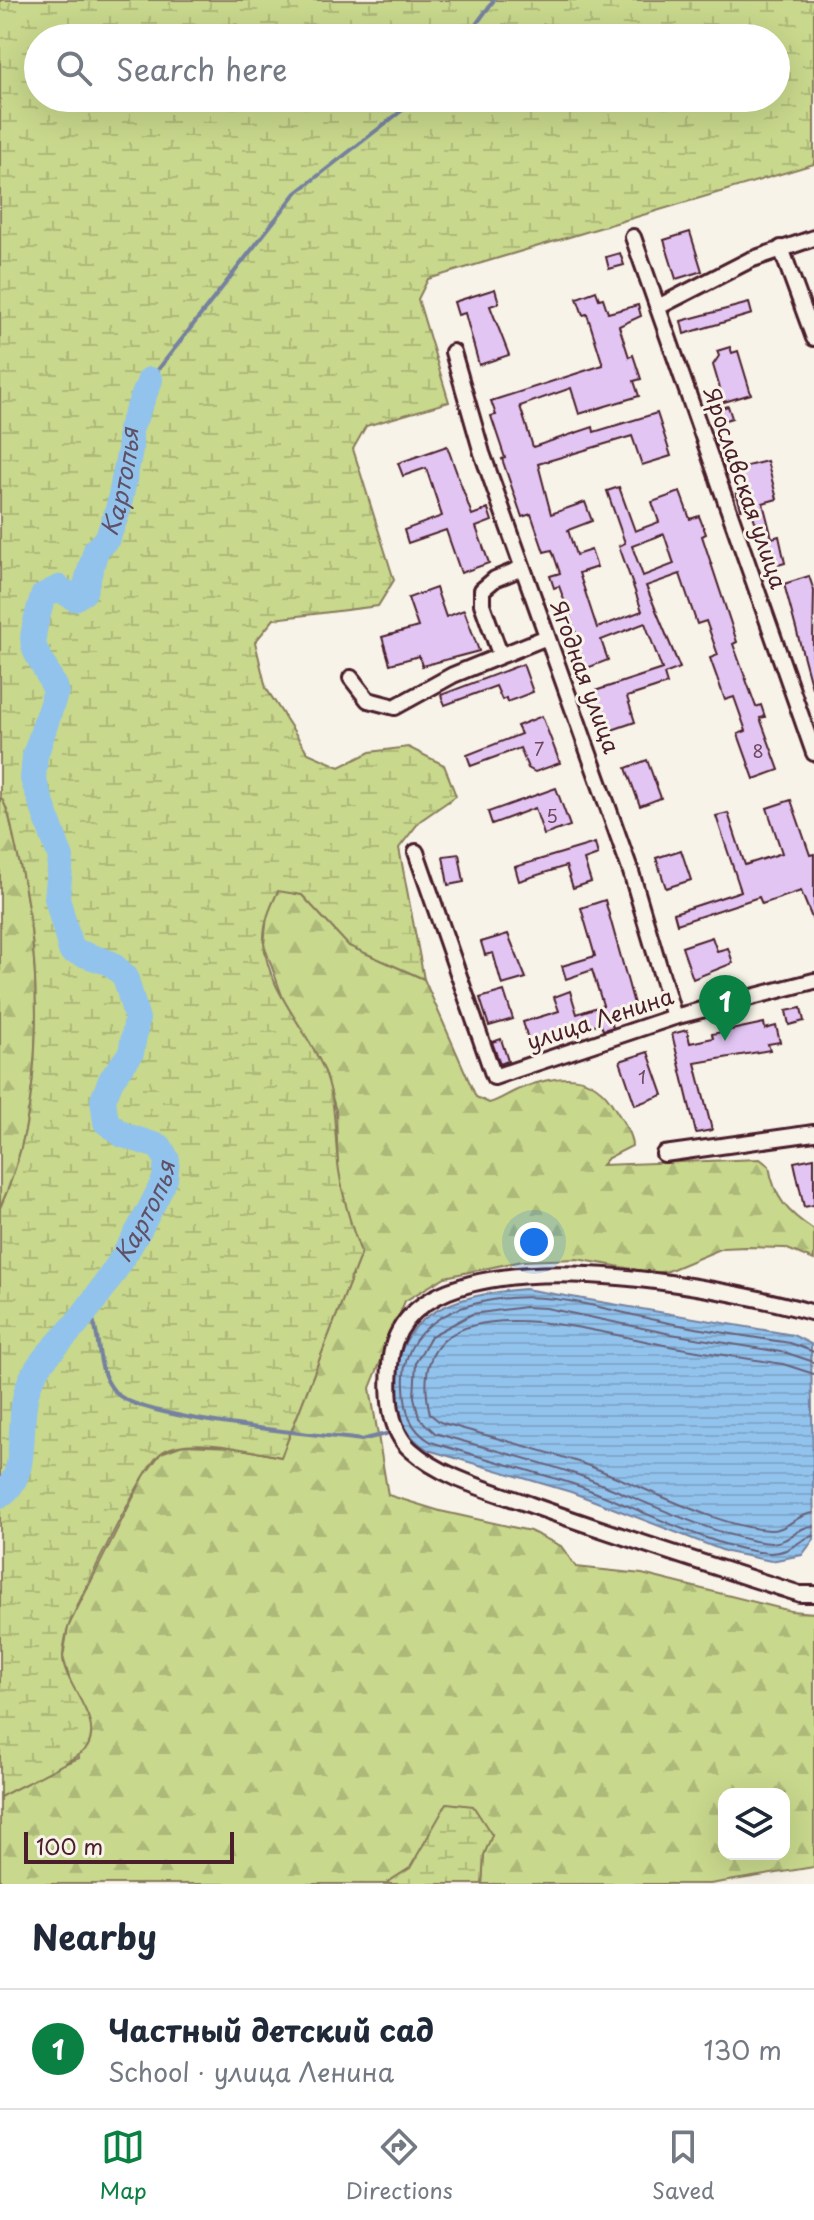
<!DOCTYPE html>
<meta charset="utf-8">
<style>
body{margin:0;font-family:"Playpen Sans",sans-serif;background:#f6f6f7;color:#1f2937}
.controls{position:absolute;right:24px;bottom:24px;display:grid;overflow:hidden;border-radius:16px;box-shadow:0 8px 32px #0002}
.controls button{width:72px;height:72px;display:grid;place-items:center;padding:0;border:0;border-bottom:2px solid #e0e1e3;background:#fff;color:#1f2937;font:40px sans-serif}
.scale{position:absolute;left:24px;bottom:20px;width:210px;box-sizing:border-box;padding-left:8px;border:4px solid #4a1f2b;border-top:0;font-size:22px;line-height:28px;white-space:nowrap;color:#4a1f2b;-webkit-text-stroke:6px #f7f3e8;paint-order:stroke}
.you{position:absolute;left:534px;top:1242px;width:28px;height:28px;margin:-20px;border:6px solid #fff;border-radius:50%;background:#1a73e8;box-shadow:0 0 0 12px #1a73e833}
.badge{display:grid;place-items:center;width:52px;height:52px;border-radius:50%;background:#0b8043;color:#fff;font-size:26px;font-weight:700}
.pin{position:absolute;translate:-50% -66px;filter:drop-shadow(0 2px 4px #0008)}
.pin::after{content:'';position:absolute;top:42px;width:28px;height:24px;background:inherit;clip-path:polygon(0 0,100% 0,50% 100%)}
.list{margin:0;padding:0;list-style:none}
h2{display:flex;justify-content:space-between;align-items:center;height:104px;margin:0;padding:0 32px;font-size:34px}
h2 small{font-size:26px;font-weight:400;color:#747a83}
.list li{display:grid;grid-template-columns:52px 1fr auto;gap:24px;align-items:center;box-sizing:border-box;height:120px;padding:0 32px;border-top:2px solid #e0e1e3}
.list b{display:block;font-size:30px;white-space:nowrap}
.list p{margin:0;font-size:26px;white-space:nowrap;color:#747a83}
.list em{font-size:26px;font-style:normal;color:#747a83}
.icon{flex:none;width:44px;height:44px;fill:none;stroke:currentColor;stroke-width:2;stroke-linecap:round;stroke-linejoin:round}
.map{position:relative;flex:none;width:814px;height:1884px;overflow:hidden}
.search{position:absolute;background:#fff;box-shadow:0 8px 32px #0002;left:24px;right:24px;top:24px;height:88px;display:flex;align-items:center;gap:20px;box-sizing:border-box;padding:0 28px;border-radius:44px;color:#747a83;font-size:30px}
.sheet{height:224px;background:#fff}
nav{display:flex;justify-content:space-around;align-items:center;box-sizing:border-box;height:112px;border-top:2px solid #e0e1e3;background:#fff;font-size:22px;color:#747a83}
nav a{display:grid;justify-items:center;gap:4px}
nav .on{color:#0b8043}
.map>svg:first-child{display:block}
.forest{fill:url(#forest-firs);stroke:#897c5c;stroke-width:2;fill-rule:evenodd}
.wetland{fill:url(#wetland-marsh);stroke:#897c5c;stroke-width:2;fill-rule:evenodd}
.water{fill:url(#water-rules);stroke:#75819f;stroke-width:2}
.lines{fill:none;stroke-linecap:round;stroke-linejoin:round}
.shore{stroke:#676179;stroke-width:2}
.stream{stroke:#75819f;stroke-width:4}
.river{stroke:#92c3ed;stroke-width:26}
.building{fill:#e2c5f3;stroke:#4a1f2b;stroke-width:2;fill-rule:evenodd}
.minor-casing{stroke:#4a1f2b;stroke-width:20}
.minor{stroke:#f7f3e8;stroke-width:14}
.labels{text-anchor:middle;stroke-width:6;stroke-linejoin:round;paint-order:stroke}
.number-label{font-size:18px;fill:#70485d}
.street-label{font-size:22px;fill:#4a1f2b;stroke:#f7f3e8}
.water-label{font-size:24px;font-style:italic;fill:#605065;stroke:#f7f3e8}
</style>
<div class="map">
<svg width="814" height="1884" viewBox="0 0 814 1884">
<defs>
<pattern id="forest-firs" width="22" height="20" patternUnits="userSpaceOnUse" patternTransform="scale(2)"><rect width="22" height="20" fill="#c8d88c"/><path d="M5 1l3.5 6h-7zM16 11l3.5 6h-7z" fill="#adb979"/></pattern>
<pattern id="wetland-marsh" width="20" height="14" patternUnits="userSpaceOnUse" patternTransform="scale(2)"><rect width="20" height="14" fill="#c8d88c"/><path d="M1 5h8M5 5V1M11 12h8M15 12V8" fill="none" stroke="#adb979"/></pattern>
<pattern id="water-rules" width="6" height="5" patternUnits="userSpaceOnUse" patternTransform="scale(2)"><rect width="6" height="5" fill="#92c3ed"/><path d="M0 2.5h6" fill="none" stroke="#7fa7cb"/></pattern>
</defs>
<rect width="100%" height="100%" fill="#f7f3e8"/>
<filter id="ink" filterUnits="userSpaceOnUse"><feTurbulence type="fractalNoise" baseFrequency=".0125" numOctaves="2"/><feDisplacementMap in="SourceGraphic" scale="16" xChannelSelector="R" yChannelSelector="G"/><feConvolveMatrix kernelMatrix="1 2 1 2 8 2 1 2 1" color-interpolation-filters="sRGB"/></filter>
<g filter="url(#ink)">
<g class="forest">
<path d="M0 796C10 810 12 832 16 848 43 955 47 1107 0 1208Z"/>
<path d="M278 890 302 895 349 946 424 979 476 1097 489 1103C501 1100 510 1092 522 1088 558 1074 593 1070 614 1107 621 1119 631 1131 632 1146L608 1158 602 1165 760 1159 769 1166C774 1198 788 1213 814 1230V1260L785 1248 746 1247 723 1248 668 1271 654 1273 577 1259 522 1261 445 1277 405 1301 370 1388 388 1495 440 1511 530 1531 561 1546 576 1567 642 1574 791 1611 814 1613V1867L710 1884H482L484 1855 492 1834 436 1827 410 1868 385 1884H0V1797L41 1773 79 1758 71 1684 63 1657 68 1627 144 1476 161 1453 183 1445 232 1447 281 1457 361 1253 349 1221 338 1170 336 1111 325 1072 285 1004 264 945 267 915ZM724 1794H784V1854H724Z"/>
</g>
<g class="wetland">
<path d="M0 0H814V164L428 279 418 299 449 402 366 426 353 449 394 580 378 606 274 619 255 642 266 688 308 753 340 767 370 752 408 747 444 765 456 796 420 821 399 848 424 979 349 946 302 895 278 891C270 908 263 923 264 943 267 991 311 1033 326 1075 337 1107 334 1138 339 1171 343 1199 351 1226 361 1253L281 1457C251 1451 187 1434 161 1453 142 1468 81 1597 69 1625 66 1633 64 1645 63 1655 62 1684 103 1717 88 1746 82 1758 17 1787 0 1797V1208C47 1107 43 955 16 848 12 832 10 810 0 796ZM38 38H776V98H38Z"/>
<polygon points="447,1803 473,1806 492,1835 484,1855 482,1884 385,1884 410,1868"/>
</g>
<path class="water" d="M525 1289 793 1335 811 1344 814 1539 802 1555 771 1561 727 1552 571 1492 428 1450C406 1436 398 1420 396 1394 391 1311 457 1295 525 1289Z"/>
<g class="lines">
<g class="shore">
<path d="M814 1352 790 1343C750 1337 709 1331 669 1323 628 1315 585 1301 544 1298 486 1293 399 1312 404 1386 405 1411 409 1429 431 1442 478 1457 526 1469 573 1484 627 1502 716 1551 770 1553 793 1553 800 1537 814 1536"/>
<path d="M814 1362 787 1353 671 1334 546 1308 525 1307 472 1314 431 1336 416 1362 414 1397 419 1418 435 1433C483 1448 534 1459 581 1476 629 1494 724 1541 771 1543 790 1543 797 1526 814 1526"/>
<path d="M814 1374 783 1364C745 1358 707 1353 669 1346 598 1333 397 1270 430 1414L440 1422C487 1436 535 1448 581 1463 633 1481 718 1528 770 1530 787 1531 796 1514 814 1513"/>
</g>
<g class="stream">
<polyline points="466,38 494,0"/>
<polyline points="150,380 296,193 418,98"/>
<path d="M84 1313 92 1317C102 1343 95 1369 115 1392 138 1420 318 1434 361 1440L386 1434"/>
</g>
<path class="river" id="s1" d="M0 1495C33 1475 14 1418 30 1382 40 1359 59 1344 75 1325 111 1281 141 1230 165 1179L167 1160 160 1147 123 1135 106 1122 103 1100 111 1080 131 1053 137 1019 125 976 110 963 71 950 57 898 61 858 33 779 35 756 56 691C33 638 25 657 43 596L59 588 74 598 84 592 96 550 108 537 118 510 130 450V430L150 380"/>
</g>
<g class="building">
<polygon points="690,232 702,271 676,279 664,240"/>
<polygon points="620,253 624,265 609,269 606,257"/>
<polygon points="495,289 499,303 490,306 509,355 479,365 465,313 458,315 454,302"/>
<path d="M596 291 599 299 603 298 608 313 638 305 641 316 619 326 629 357 633 355 641 379 634 381 639 396 579 414 571 388 520 406 533 447 593 427 594 432 657 413 671 456 642 465 632 436 538 464 551 514 585 502 592 521 568 530 576 555 591 550 597 567 579 573 597 628 642 611 619 546 625 543 607 491 619 487 635 531 659 522 652 502 680 492 690 519 699 516 706 534 702 536 737 642 733 644 756 707 761 705 765 717 760 718 779 770 754 779 738 734 746 731 734 697 725 700 710 658 718 655 706 621 697 624 680 574 646 586 680 668 664 674 667 684 627 697 635 722 606 732 592 692 662 669 645 623 601 640 608 660 582 670 570 638 577 636 559 586 554 588 550 576 560 573 552 550 544 552 531 514 522 517 502 459 505 458 491 416 496 415 491 401 603 365 587 314 583 315 577 298ZM664 534 674 564 643 576 632 546Z"/>
<polygon points="749,303 752,314 684,334 681,321"/>
<polygon points="730,347 732,353 738,351 751,394 724,402 713,365 719,356 717,351"/>
<polygon points="728,406 732,418 715,423 711,411"/>
<polygon points="447,446 472,515 488,509 492,521 476,527 489,563 461,573 446,530 408,543 404,530 442,516 426,468 403,476 398,463"/>
<polygon points="767,461 777,499 763,503 772,538 779,536 785,563 771,567 750,507 741,509 736,492 744,490 739,468"/>
<polygon points="809,576 814,591 812,688 784,584"/>
<polygon points="436,588 446,617 464,610 479,651 422,666 419,656 390,664 382,637 418,627 408,598"/>
<polygon points="523,664 533,692 507,702 506,698 502,700 496,686 445,705 441,695"/>
<polygon points="542,716 560,763 535,772 528,768 520,748 471,766 467,755 521,734 517,726"/>
<polygon points="647,760 661,798 640,806 626,768"/>
<polygon points="556,788 570,826 544,835 535,808 492,824 488,812"/>
<polygon points="791,800 810,855 814,854 814,923 801,891 762,904 759,897 677,924 674,913 741,891 716,816 728,813 745,865 782,853 767,808"/>
<polygon points="595,843 598,855 584,860 591,882 573,888 566,866 519,881 515,867"/>
<polygon points="681,850 691,880 666,888 656,858"/>
<polygon points="459,854 464,882 448,885 443,856"/>
<polygon points="605,900 636,1011 610,1019 613,1027 603,1030 600,1023 530,1046 523,1022 559,1011 554,997 570,991 577,1014 603,1005 592,970 566,979 562,966 595,956 581,908"/>
<polygon points="508,934 526,978 502,985 493,953 485,955 481,942"/>
<polygon points="712,937 717,951 728,948 733,963 693,979 682,947"/>
<polygon points="504,991 513,1019 489,1026 480,998"/>
<polygon points="801,1008 804,1021 789,1025 786,1011"/>
<polygon points="764,1023 765,1029 776,1026 780,1042 768,1044 770,1050 695,1063 712,1130 696,1133 672,1034 687,1030 690,1043 713,1038 712,1034"/>
<polygon points="501,1039 508,1061 500,1064 492,1042"/>
<polygon points="648,1052 663,1095 635,1105 620,1061"/>
<polygon points="814,1158 814,1205 804,1207 794,1162"/>
</g>
<g class="lines">
<g class="minor-casing">
<g id="minor">
<polyline points="633,237 814,753"/>
<polyline points="781,248 814,338"/>
<polyline points="658,307 750,260 814,238"/>
<polyline points="453,352 482,453 631,872 674,1017"/>
<polyline points="500,654 482,604 482,590 495,579 522,568"/>
<polyline points="351,678 368,700 395,707 453,675 547,637"/>
<polyline points="416,852 494,1077 674,1017 814,981"/>
<polyline points="664,1154 814,1133"/>
<path d="M814 1313C728 1288 399 1218 390 1365 388 1393 388 1430 411 1450 444 1479 490 1490 531 1505 620 1537 710 1565 800 1594H814"/>
</g>
</g>
<use href="#minor" class="minor"/>
</g>
</g>
<g class="labels">
<g class="number-label">
<text x="539" y="756">7</text>
<text x="758" y="758">8</text>
<text x="552" y="823">5</text>
<text x="642" y="1084">1</text>
</g>
<g class="street-label">
<text transform="translate(745 488) rotate(71)" y="8">Ярославская улица</text>
<text transform="translate(585 677) rotate(70)" y="8">Ягодная улица</text>
<text transform="translate(600 1019) rotate(-18)" y="8">улица Ленина</text>
</g>
<g class="water-label">
<text dy="8" stroke="none"><textPath href="#s1" startOffset="1214">Картопья</textPath></text>
<text dy="8" stroke="none"><textPath href="#s1" startOffset="328">Картопья</textPath></text>
</g>
</g>
</svg>
<div class="controls">
<button><svg class="icon" aria-label="layers" viewBox="0 0 24 24"><path d="M12 4l9 5-9 5-9-5zM3 14l9 5 9-5"/></svg></button>
</div>
<div class="scale">100 m</div>
<div class="you"></div>
<div class="pin badge" style="left:725px;top:1041px">1</div>
<div class="search"><svg class="icon" aria-label="search" viewBox="0 0 24 24"><circle cx="10" cy="10" r="6"/><path d="M15 15l6 6"/></svg>Search here</div>
</div>
<section class="sheet">
<h2>Nearby<small></small></h2>
<ul class="list">
<li><span class="badge">1</span><div><b>Частный детский сад</b><p>School · улица Ленина</p></div><em>130 m</em></li>
</ul>
</section>
<nav>
<a class="on"><svg class="icon" aria-label="map" viewBox="0 0 24 24"><path d="M3 6l6-2 6 2 6-2v14l-6 2-6-2-6 2zM9 4v14M15 6v14"/></svg>Map</a>
<a><svg class="icon" aria-label="directions" viewBox="0 0 24 24"><path d="M12 3l9 9-9 9-9-9zM9 14v-3h6M13 9l2 2-2 2"/></svg>Directions</a>
<a><svg class="icon" aria-label="saved" viewBox="0 0 24 24"><path d="M7 4h10v16l-5-4-5 4z"/></svg>Saved</a>
</nav>
